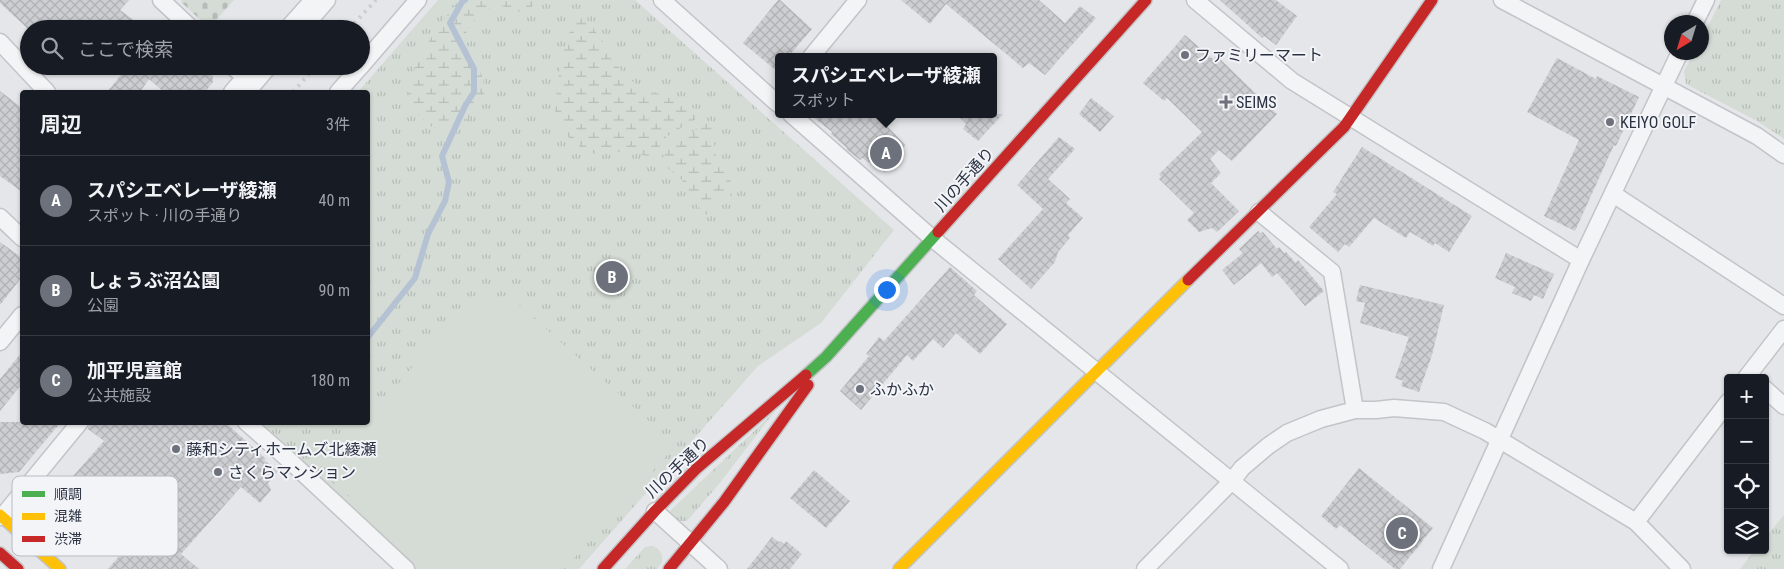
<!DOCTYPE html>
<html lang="ja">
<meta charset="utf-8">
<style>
body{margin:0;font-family:"Roboto Condensed","Noto Sans JP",sans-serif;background:#242831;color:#f1f3f6}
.controls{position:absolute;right:15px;bottom:15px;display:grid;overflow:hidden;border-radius:5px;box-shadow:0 1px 4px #0004}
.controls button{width:45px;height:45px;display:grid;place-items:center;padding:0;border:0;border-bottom:1px solid #363941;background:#171b24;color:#f1f3f6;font:25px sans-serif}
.compass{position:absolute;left:1664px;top:15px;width:45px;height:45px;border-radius:50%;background:#171b24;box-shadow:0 1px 4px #0004;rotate:218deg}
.you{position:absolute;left:886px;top:289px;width:18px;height:18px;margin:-12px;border:4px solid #fff;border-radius:50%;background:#1a73e8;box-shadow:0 0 0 8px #1a73e833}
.badge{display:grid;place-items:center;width:32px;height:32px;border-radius:50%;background:#6c717c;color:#fff;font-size:16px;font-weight:700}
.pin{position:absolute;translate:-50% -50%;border:2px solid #fff;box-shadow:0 1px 5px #0006}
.popup{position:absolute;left:775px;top:53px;width:222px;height:65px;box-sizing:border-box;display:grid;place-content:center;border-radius:5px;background:#171b24;filter:drop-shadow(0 1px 4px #0005);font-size:16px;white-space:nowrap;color:#9ea1a6}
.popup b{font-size:19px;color:#f1f3f6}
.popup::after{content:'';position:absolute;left:50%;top:100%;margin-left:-10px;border:10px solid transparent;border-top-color:#171b24}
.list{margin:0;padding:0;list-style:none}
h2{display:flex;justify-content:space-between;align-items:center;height:65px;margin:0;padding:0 20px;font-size:21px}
h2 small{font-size:16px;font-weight:400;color:#9ea1a6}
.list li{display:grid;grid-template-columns:32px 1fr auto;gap:15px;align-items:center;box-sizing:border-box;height:90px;padding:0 20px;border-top:1px solid #363941}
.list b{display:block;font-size:19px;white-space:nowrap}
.list p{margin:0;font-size:16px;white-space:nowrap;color:#9ea1a6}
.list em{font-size:16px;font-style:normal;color:#9ea1a6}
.icon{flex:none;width:28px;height:28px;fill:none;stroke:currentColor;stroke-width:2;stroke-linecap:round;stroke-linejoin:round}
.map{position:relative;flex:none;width:1784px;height:569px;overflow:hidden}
.search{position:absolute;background:#171b24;box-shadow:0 1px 4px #0004;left:20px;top:20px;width:350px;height:55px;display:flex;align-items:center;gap:12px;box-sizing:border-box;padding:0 18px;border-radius:28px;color:#9ea1a6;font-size:19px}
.panel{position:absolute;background:#171b24;box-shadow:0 1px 4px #0004;left:20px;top:90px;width:350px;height:335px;border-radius:5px}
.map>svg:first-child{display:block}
.grass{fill:url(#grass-tufts)}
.wetland{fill:url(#wetland-marsh)}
.cemetery{fill:url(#cemetery-stones)}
.pitch{fill:#d4dcd5}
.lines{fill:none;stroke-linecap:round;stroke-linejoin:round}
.stream{stroke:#b4c2d3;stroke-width:6}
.building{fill:url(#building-cross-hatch)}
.street-casing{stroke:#c3c4c7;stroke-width:19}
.fast-casing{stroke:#c3c4c7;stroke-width:14}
.slow-casing{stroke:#c3c4c7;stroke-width:14}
.jam-casing{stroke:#c3c4c7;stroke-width:14}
.street{stroke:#f3f4f6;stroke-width:16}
.fast{stroke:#4caf50;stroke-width:11}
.slow{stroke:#ffc107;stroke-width:11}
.jam{stroke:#c62828;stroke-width:11}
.rail{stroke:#cdced1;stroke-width:4;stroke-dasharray:2.5 5;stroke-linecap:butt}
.poi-dot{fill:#6c717c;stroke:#f2f4f8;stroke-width:2}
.labels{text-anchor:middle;stroke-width:4;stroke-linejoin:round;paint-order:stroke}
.poi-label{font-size:16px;fill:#2b3242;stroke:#f2f4f8;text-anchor:start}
.street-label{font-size:16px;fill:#2b3242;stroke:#f2f4f8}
.key{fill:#f2f4f8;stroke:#b6bac1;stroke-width:1}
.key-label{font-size:14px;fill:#2b3242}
</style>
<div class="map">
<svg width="1784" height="569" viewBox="0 0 1784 569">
<defs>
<pattern id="grass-tufts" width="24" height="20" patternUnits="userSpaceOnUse" patternTransform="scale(1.25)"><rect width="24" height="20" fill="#d4dcd5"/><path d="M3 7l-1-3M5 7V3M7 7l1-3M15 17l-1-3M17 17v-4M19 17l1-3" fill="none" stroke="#b6bdb8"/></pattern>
<pattern id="wetland-marsh" width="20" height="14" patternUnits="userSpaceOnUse" patternTransform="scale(1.25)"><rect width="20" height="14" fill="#d4dcd5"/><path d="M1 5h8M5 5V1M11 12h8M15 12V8" fill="none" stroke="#b6bdb8"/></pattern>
<pattern id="cemetery-stones" width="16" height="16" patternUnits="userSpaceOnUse" patternTransform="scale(1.25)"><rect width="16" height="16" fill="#d4dcd5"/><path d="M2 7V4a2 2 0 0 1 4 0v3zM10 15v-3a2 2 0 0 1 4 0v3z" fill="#b6bdb8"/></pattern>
<pattern id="building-cross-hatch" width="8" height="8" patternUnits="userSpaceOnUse" patternTransform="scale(1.25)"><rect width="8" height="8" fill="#cdced1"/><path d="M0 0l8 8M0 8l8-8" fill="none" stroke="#b0b1b5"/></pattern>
</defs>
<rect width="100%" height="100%" fill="#e5e6e9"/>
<g class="grass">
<polygon points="438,0 635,0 894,230 821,323 758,366 579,569 415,569 254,423 368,422 368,92 358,92"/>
<polygon points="1721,0 1784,0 1784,139 1757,121 1686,84 1684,71 1694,53 1702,52 1702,38"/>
<path d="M775 411 719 484 687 521C678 522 674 520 669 512Z"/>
<polygon points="1784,515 1784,569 1740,569 1755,550 1765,550 1765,538"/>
<path d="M653 546C661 550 663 554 662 563L657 569H625L645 547Z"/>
</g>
<g class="wetland">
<path d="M460 0H537C522 24 512 4 496 6 485 7 465 27 465 38 466 51 473 59 479 69 483 76 484 85 485 92L466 124C455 127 442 131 432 127 429 125 425 121 423 119 416 114 408 103 408 93 410 65 441 20 460 0Z"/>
<path d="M580 9 603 42 623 74 640 87 686 104 704 114 666 137 652 158C643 155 633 152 622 152 612 152 603 156 592 153 579 149 558 130 555 116 555 111 556 105 556 101 558 69 565 37 580 9Z"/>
<polygon points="711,120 715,152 720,165 729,178 734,195 717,199 706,215 689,196 682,180 660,162 670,147"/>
</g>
<polygon class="cemetery" points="182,0 234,0 209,28 181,2"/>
<polygon class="pitch" points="510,297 676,445 564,569 432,569 323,473 365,423 368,422 368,420 465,304"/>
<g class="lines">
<polyline class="stream" points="368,337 415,278 428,234 445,201 449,182 442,156 465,106 474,92 474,69 450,23 462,2 465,0"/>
</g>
<g class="building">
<polygon points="0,0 129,0 120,10 146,29 28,29 0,3"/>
<polygon points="778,0 780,0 812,29 788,57 778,57 778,72 743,43"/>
<polygon points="901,0 1039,0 1065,23 1080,6 1096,18 1045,75 1029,63 1023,68 946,4 930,24"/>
<polygon points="1220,0 1276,0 1297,16 1276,45 1264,36 1262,38"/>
<polygon points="1185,35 1213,59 1217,56 1277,114 1232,161 1219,150 1210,159 1221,173 1211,183 1239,211 1217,232 1212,228 1199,232 1187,220 1194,213 1159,179 1161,177 1159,174 1202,132 1167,98 1164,101 1143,83"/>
<polygon points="1557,58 1596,79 1597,76 1639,97 1616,146 1614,145 1575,231 1544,216 1579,140 1527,112"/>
<polygon points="128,66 206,66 212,71 213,82 205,92 164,92 149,79 140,92 107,92"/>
<polygon points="0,91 22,108 22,192 0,176"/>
<polygon points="1091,98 1114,116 1100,132 1079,114"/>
<polygon points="809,114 895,114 887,126 905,145 885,172 862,158 860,160 846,149 847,148 831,134 832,132"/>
<polygon points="956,114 1003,114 978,141 963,129 966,124"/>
<polygon points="1059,137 1075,149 1048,179 1070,199 1066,203 1083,218 1068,235 1070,238 1058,252 1055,262 1031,289 998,259 1043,209 1017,185"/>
<polygon points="1362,147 1472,216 1449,252 1435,243 1433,246 1410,232 1406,238 1374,218 1349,247 1345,244 1338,252 1309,227 1337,194 1333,192"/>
<polygon points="1258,231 1261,233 1263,232 1277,249 1279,247 1284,253 1286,252 1296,263 1298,260 1324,291 1305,306 1277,273 1272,277 1261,263 1234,285 1222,270 1243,253 1239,249"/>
<polygon points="0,242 22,258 22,277 0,305"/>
<polygon points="1506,253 1554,274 1543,299 1534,295 1531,301 1512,293 1515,287 1495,278"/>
<polygon points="950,267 977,291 974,295 1007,324 980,354 956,333 943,348 933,339 913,361 907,355 861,410 840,391 869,356 866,354 879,337 884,341"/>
<polygon points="1360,285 1444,305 1432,355 1419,392 1401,386 1403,381 1395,378 1409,337 1360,323 1365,303 1356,301"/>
<polygon points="22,352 22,384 0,411 0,379"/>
<polygon points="0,422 61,422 19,472 0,474"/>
<polygon points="90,422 225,422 266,459 264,460 278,471 268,483 271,490 260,503 241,487 181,554 199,569 108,569 133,540 86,553 49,521 51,501 104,441 88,429"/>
<polygon points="1359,468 1433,528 1400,569 1395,569 1340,525 1336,529 1321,516"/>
<polygon points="814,470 850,501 826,528 790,498"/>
<polygon points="772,537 779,542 780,541 784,544 786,541 802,554 790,569 747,569"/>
</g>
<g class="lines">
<g class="street-casing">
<g id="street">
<polyline points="161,0 192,29"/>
<polyline points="662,0 778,104"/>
<polyline points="1195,0 1292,81 1581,260"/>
<polyline points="1502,0 1757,136 1784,155"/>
<polyline points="309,21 327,0"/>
<polyline points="1695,22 1706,0"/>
<polyline points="287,29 313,0"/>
<polyline points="0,42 47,92"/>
<polyline points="811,57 858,0"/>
<polyline points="232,66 245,77"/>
<polyline points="361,66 418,0"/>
<polyline points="232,92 255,66"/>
<polyline points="247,92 269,66"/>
<polyline points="338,92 361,66"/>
<polyline points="791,114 933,239 1340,569"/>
<polyline points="1613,194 1784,306"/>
<polyline points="1259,212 1332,272 1355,410"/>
<polyline points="0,217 22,238"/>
<polyline points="0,342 22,315"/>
<polyline points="1746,378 1784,329"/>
<polyline points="1765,389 1784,406"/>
<polyline points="246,422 290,461 406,569"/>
<polyline points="655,511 719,569"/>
<polyline points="2,517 80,422"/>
<polyline points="1636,522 1728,402"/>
<polyline points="1145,569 1232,481 1242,468 1268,446 1287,433 1321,419 1355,410 1376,410 1394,408 1444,412 1485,431 1636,522 1682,569"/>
<polyline points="1441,569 1581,260 1680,52"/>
</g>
</g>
<g class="fast-casing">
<polyline id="fast" points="806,375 826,357 938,232"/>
</g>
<g class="slow-casing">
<g id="slow">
<polyline points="0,515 60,569"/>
<polyline points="899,569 1188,280"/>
</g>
</g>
<g class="jam-casing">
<g id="jam">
<polyline points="938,232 1146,0"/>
<polyline points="1188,280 1344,127 1432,0"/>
<polyline points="0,553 18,569"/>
<polyline points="603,569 655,511 697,468 806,375"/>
<polyline points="669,569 724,502 808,385"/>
</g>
</g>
<use href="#street" class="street"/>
<use href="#fast" class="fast"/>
<use href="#slow" class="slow"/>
<use href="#jam" class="jam"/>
<g class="rail">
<polyline points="349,29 376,0"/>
<polyline points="293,92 316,66"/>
</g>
</g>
<g class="poi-dot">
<circle cx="1185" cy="55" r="5"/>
<path d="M1223.5 94.5h5v5h5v5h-5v5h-5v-5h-5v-5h5z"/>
<circle cx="1610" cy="122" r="5"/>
<circle cx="860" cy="389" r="5"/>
<circle cx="176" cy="449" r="5"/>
<circle cx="218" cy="472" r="5"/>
</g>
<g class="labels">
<g class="poi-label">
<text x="1195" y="61">ファミリーマート</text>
<text x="1236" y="108">SEIMS</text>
<text x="1620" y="128">KEIYO GOLF</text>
<text x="870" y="395">ふかふか</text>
<text x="186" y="455">藤和シティホームズ北綾瀬</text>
<text x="228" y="478">さくらマンション</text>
</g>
<g class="street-label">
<text transform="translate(964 179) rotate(-48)" y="6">川の手通り</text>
<text transform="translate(677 467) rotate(-43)" y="6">川の手通り</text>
</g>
</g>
<rect x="12" y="476" width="166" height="80" rx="8" class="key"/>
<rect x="22" y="491" width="23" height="6" fill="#4caf50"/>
<rect x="22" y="513" width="23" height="7" fill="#ffc107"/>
<rect x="22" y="536" width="23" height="6" fill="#c62828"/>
<g class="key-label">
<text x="54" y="499">順調</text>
<text x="54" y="521">混雑</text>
<text x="54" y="544">渋滞</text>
</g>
</svg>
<div class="controls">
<button>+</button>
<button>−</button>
<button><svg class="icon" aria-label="locate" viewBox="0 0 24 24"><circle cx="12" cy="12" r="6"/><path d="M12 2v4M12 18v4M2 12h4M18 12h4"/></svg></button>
<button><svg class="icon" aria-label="layers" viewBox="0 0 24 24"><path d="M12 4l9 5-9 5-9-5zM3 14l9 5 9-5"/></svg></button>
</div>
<svg class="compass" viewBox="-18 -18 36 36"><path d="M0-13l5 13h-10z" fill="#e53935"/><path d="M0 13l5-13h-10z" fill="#9ea1a6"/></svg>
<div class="you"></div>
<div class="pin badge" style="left:886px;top:153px">A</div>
<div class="popup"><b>スパシエベレーザ綾瀬</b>スポット</div>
<div class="pin badge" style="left:612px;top:277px">B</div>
<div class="pin badge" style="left:1402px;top:533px">C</div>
<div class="search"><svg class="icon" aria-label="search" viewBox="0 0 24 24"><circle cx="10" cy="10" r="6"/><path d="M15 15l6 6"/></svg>ここで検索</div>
<section class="panel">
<h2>周辺<small>3件</small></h2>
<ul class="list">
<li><span class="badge">A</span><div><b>スパシエベレーザ綾瀬</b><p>スポット · 川の手通り</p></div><em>40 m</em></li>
<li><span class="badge">B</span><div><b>しょうぶ沼公園</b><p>公園</p></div><em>90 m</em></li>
<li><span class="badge">C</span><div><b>加平児童館</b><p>公共施設</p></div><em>180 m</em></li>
</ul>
</section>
</div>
